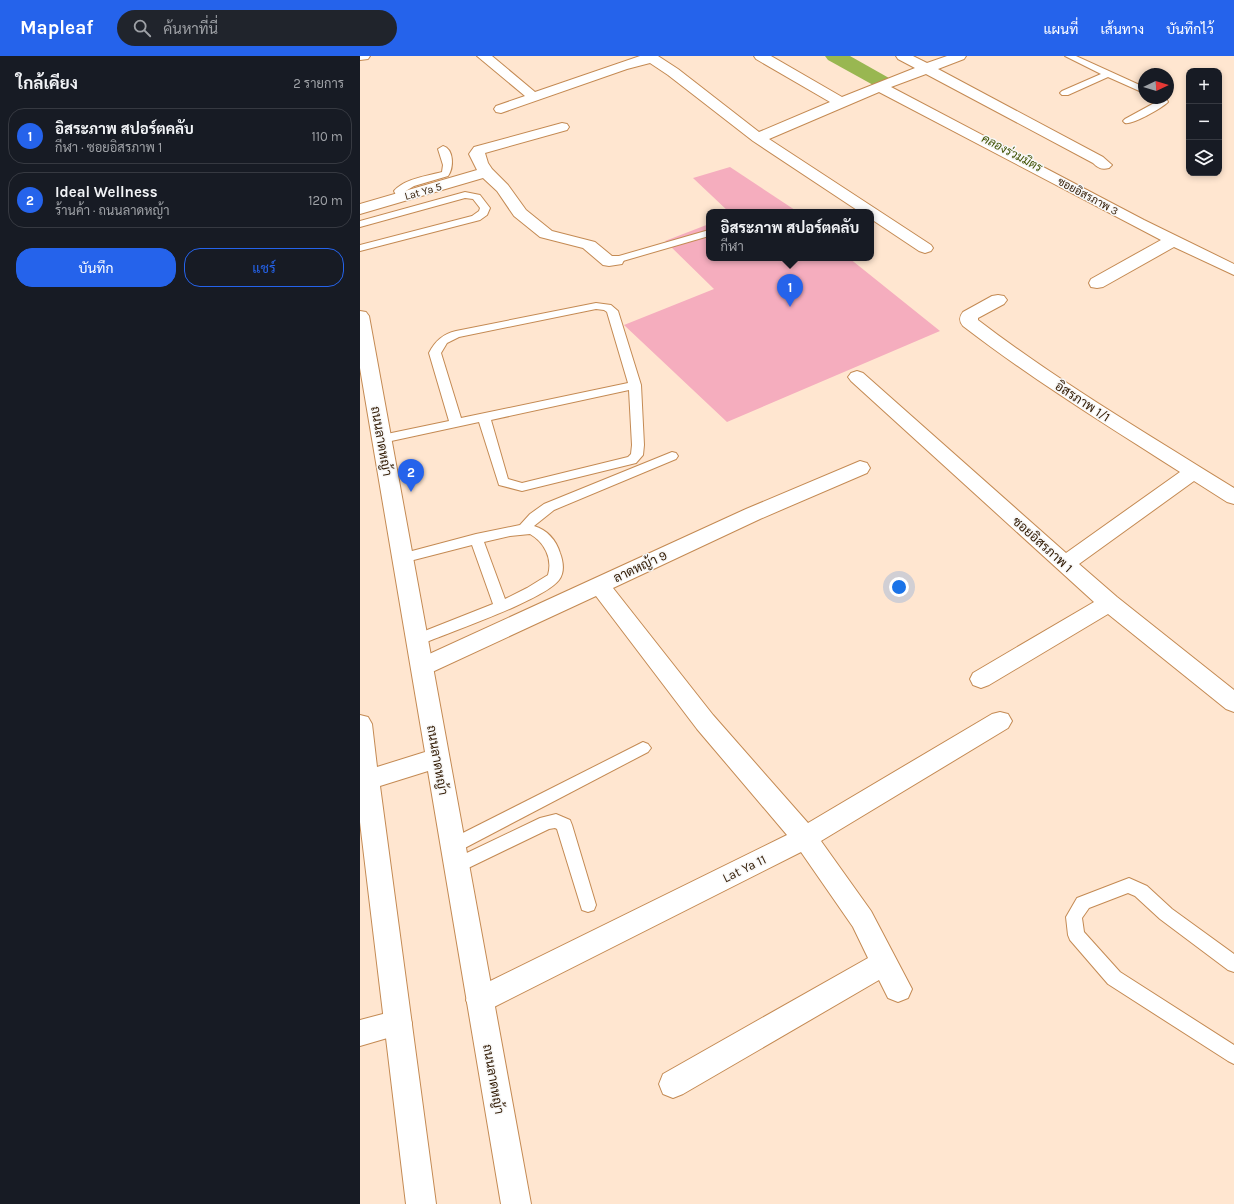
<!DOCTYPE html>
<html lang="th">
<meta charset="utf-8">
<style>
body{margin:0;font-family:Karla,Sarabun,sans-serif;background:#20242c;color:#f1f3f6}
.controls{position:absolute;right:12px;top:12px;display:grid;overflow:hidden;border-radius:8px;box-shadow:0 2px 6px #0003}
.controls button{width:36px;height:36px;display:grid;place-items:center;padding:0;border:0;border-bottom:1px solid #363941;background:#171b24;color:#f1f3f6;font:20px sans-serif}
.compass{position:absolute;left:778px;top:12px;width:36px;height:36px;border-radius:50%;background:#171b24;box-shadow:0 2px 6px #0003;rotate:86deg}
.you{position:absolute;left:539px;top:531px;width:14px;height:14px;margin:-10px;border:3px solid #fff;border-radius:50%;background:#1a73e8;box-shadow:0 0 0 6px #1a73e833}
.badge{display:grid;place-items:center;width:26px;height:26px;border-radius:50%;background:#2563eb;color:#fff;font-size:13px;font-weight:700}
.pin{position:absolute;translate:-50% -33px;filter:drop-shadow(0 1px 2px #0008)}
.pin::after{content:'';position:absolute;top:21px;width:14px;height:12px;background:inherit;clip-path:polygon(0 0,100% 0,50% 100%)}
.popup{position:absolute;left:346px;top:153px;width:168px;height:52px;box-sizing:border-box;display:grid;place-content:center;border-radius:8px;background:#171b24;filter:drop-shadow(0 1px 3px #0005);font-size:13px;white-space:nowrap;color:#9ea1a6}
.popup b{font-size:15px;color:#f1f3f6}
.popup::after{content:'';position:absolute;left:50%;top:100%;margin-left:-8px;border:8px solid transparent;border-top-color:#171b24}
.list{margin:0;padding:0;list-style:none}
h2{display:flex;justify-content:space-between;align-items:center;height:52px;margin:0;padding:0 16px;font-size:17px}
h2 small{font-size:13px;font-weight:400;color:#9ea1a6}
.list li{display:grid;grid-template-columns:26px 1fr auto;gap:12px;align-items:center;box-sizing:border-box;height:56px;margin:0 8px 8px;padding:0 8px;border:1px solid #363941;border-radius:16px}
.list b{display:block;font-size:15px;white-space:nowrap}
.list p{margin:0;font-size:13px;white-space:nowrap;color:#9ea1a6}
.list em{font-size:13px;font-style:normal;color:#9ea1a6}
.actions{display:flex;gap:8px;padding:12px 16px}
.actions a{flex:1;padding:9px 0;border:1px solid #2563eb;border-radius:16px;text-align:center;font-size:14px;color:#2563eb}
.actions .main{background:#2563eb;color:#fff}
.icon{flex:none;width:22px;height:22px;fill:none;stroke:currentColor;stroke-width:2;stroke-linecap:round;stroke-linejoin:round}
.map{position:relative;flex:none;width:874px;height:1148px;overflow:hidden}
header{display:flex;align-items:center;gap:24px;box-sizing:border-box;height:56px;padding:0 20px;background:#2563eb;color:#fff}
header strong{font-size:19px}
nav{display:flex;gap:22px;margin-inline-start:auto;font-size:14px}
.search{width:280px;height:36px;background:#20242c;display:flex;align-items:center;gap:10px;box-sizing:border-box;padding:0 14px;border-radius:22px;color:#9ea1a6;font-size:15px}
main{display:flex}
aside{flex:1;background:#171b24}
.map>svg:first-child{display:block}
.green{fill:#f5adbe}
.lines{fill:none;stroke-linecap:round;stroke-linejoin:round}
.canal{fill:#99b751;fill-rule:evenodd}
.service-casing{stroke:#c48a53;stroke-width:2}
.minor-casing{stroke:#c48a53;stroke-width:2}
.secondary-casing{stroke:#c48a53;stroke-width:2}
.service{fill:#fff;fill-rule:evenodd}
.minor{fill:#fff;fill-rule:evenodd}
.secondary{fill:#fff;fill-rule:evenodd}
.labels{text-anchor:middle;stroke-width:3;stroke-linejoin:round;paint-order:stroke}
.far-street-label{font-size:11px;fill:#311a03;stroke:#f8f8f8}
.far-water-label{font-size:12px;font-style:italic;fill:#415305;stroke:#f8f8f8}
.street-label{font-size:13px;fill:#311a03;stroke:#f8f8f8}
</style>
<header>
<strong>Mapleaf</strong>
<div class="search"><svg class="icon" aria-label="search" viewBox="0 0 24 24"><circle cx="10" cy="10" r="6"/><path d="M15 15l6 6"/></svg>ค้นหาที่นี่</div>
<nav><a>แผนที่</a><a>เส้นทาง</a><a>บันทึกไว้</a></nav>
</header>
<main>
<aside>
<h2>ใกล้เคียง<small>2 รายการ</small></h2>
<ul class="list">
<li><span class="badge">1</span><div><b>อิสระภาพ สปอร์ตคลับ</b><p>กีฬา · ซอยอิสรภาพ 1</p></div><em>110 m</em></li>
<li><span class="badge">2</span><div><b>Ideal Wellness</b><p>ร้านค้า · ถนนลาดหญ้า</p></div><em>120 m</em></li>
</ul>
<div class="actions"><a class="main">บันทึก</a><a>แชร์</a></div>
</aside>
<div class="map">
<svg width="874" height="1148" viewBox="0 0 874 1148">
<rect width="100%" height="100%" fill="#ffe6d0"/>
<g class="green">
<polygon points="370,111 438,156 369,156 333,122"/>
<polygon points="349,168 349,202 489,202 580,275 367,366 264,269 354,233 305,185"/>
</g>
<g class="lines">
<polygon class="canal" points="465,0 490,0 529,22 532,26 529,30 522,32 515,30 468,4"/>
<g class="service-casing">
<g id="service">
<polygon points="705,0 716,0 784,31 784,37 748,21 708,39 702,39 700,37 702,35 741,18"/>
<path d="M796 42H806L808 46C802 52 772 69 765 67L763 65 765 63 798 45Z"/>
<path d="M83 90C94 93 94 112 88 120L54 130 44 136 47 141 46 143H38L34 135C44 123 67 120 82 116L83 109 78 93Z"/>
<polygon points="105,136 120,139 130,152 127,159 120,164 0,195 0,189 112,160 119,155 120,152 113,143 105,142 0,171 0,165"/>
<polygon points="349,174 349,180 256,207 251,204 252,202"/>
<path d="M236 247 251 249 258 255 281 329 284 389 283 399 276 407 162 435 139 429 119 366 22 387 18 386 16 383 18 380 22 379 89 365 69 297C75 285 83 278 96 275ZM236 253 244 254 247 256 268 327 101 362 81 297 87 287 99 281ZM269 334 272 389 271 398 268 401 162 427 148 423 131 364Z"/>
<path d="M312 396 316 397 318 400 316 403 194 454 174 470C187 474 196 484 200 497 203 505 205 516 199 524 184 544 90 576 62 588L57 589 52 588 50 584 52 580 133 548 112 489 42 507 37 505 35 502 37 499 116 478 160 469 170 458 184 448ZM170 478C184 486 193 502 188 519L167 532 145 543 124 486 150 480Z"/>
<polygon points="283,686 288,688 291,692 288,696 99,795 93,797 87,795 85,790 87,785"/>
<polygon points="196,758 210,764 212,769 236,849 234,854 228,856 222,854 197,773 195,772 189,773 102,815 96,817 90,815 88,810 90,805 180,762"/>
<polygon points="769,822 787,830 812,853 874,898 874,916 868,914 800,863 775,840 768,837 729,852 722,862 724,876 760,916 874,989 874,1008 868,1005 748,928 710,884 708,879 706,861 717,842"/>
</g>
</g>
<g class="minor-casing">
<g id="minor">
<polygon points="0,0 10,0 8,3 0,4"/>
<path d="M117 0H132L175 36 280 0H298L318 13 399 76 470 46 396 3 394 0H411L482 41 555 12 538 3 536 0H553L567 7 587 0H606L604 3 578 13 743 101 752 109 749 112C742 114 738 112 733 107L566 18 531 31 784 164 874 208V219L814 191 743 231 737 232 731 231 729 227 731 223 801 184 519 36 409 83 571 189 573 192 571 195 565 197 559 195 511 163V156H500L393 85 308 19 290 7 267 13 141 57 136 56 134 53 136 50 165 40Z"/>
<polygon points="202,67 207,68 209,71 207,74 125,97 128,107 132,113 148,129 166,154 192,175 235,186 252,200 262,200 264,204 262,208 249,210 243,209 223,192 180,181 154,160 137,135 123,122 0,158 0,148 117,114 109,98 114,91"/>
<path d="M638 239 644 240 647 244 644 248 618 262V264C699 326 787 378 874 432V448L867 446 834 425 719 508 757 541 874 634V656L866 653 748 558 629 629 621 632 613 629 610 623 613 617 734 546 491 325 488 321 491 317 497 315 503 317 706 497 820 416C746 369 672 323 603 270 599 265 599 261 603 256L632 240Z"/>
<polygon points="500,405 507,407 510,412 507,417 400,463 253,532 353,659 448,767 632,658 640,656 648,658 652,665 648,672 461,785 511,855 552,933 548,942 538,946 528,942 519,924 323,1038 313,1042 303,1038 299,1028 303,1018 508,902 493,871 441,796 130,953 120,957 110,953 106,944 110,935 427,779 337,673 236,540 70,617 62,620 54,617 51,611 54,605 386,453"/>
<polygon points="38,954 48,958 52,967 48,976 0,990 0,964"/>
</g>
</g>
<g class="secondary-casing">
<polygon id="secondary" points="0,255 6,256 9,260 171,1148 141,1148 68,715 20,730 76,1148 46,1148 0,766 0,659 8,661 12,668 17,711 65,696 0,312"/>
</g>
<use href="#service" class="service"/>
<use href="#minor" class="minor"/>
<use href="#secondary" class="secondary"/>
</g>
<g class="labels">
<g class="far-street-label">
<text transform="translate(63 135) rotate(-16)" y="4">Lat Ya 5</text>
<text transform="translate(728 140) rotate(28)" y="4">ซอยอิสรภาพ 3</text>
</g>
<g class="far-water-label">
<text transform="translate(652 97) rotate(28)" y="4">คลองร่วมมิตร</text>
</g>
<g class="street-label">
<text transform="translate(723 345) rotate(33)" y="5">อิสรภาพ 1/1</text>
<text transform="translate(22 385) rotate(80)" y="5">ถนนลาดหญ้า</text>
<text transform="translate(683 488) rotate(42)" y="5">ซอยอิสรภาพ 1</text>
<text transform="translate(280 510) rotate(-25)" y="5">ลาดหญ้า 9</text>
<text transform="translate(78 704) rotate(80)" y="5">ถนนลาดหญ้า</text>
<text transform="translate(384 812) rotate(-26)" y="5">Lat Ya 11</text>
<text transform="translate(134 1023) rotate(80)" y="5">ถนนลาดหญ้า</text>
</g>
</g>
</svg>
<div class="controls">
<button>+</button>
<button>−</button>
<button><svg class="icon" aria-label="layers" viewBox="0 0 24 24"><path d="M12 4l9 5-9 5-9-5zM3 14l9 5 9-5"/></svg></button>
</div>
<svg class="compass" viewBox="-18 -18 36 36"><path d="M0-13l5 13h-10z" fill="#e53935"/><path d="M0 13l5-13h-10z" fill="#9ea1a6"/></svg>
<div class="you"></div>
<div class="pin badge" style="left:430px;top:251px">1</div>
<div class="popup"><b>อิสระภาพ สปอร์ตคลับ</b>กีฬา</div>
<div class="pin badge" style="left:51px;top:436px">2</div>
</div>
</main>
